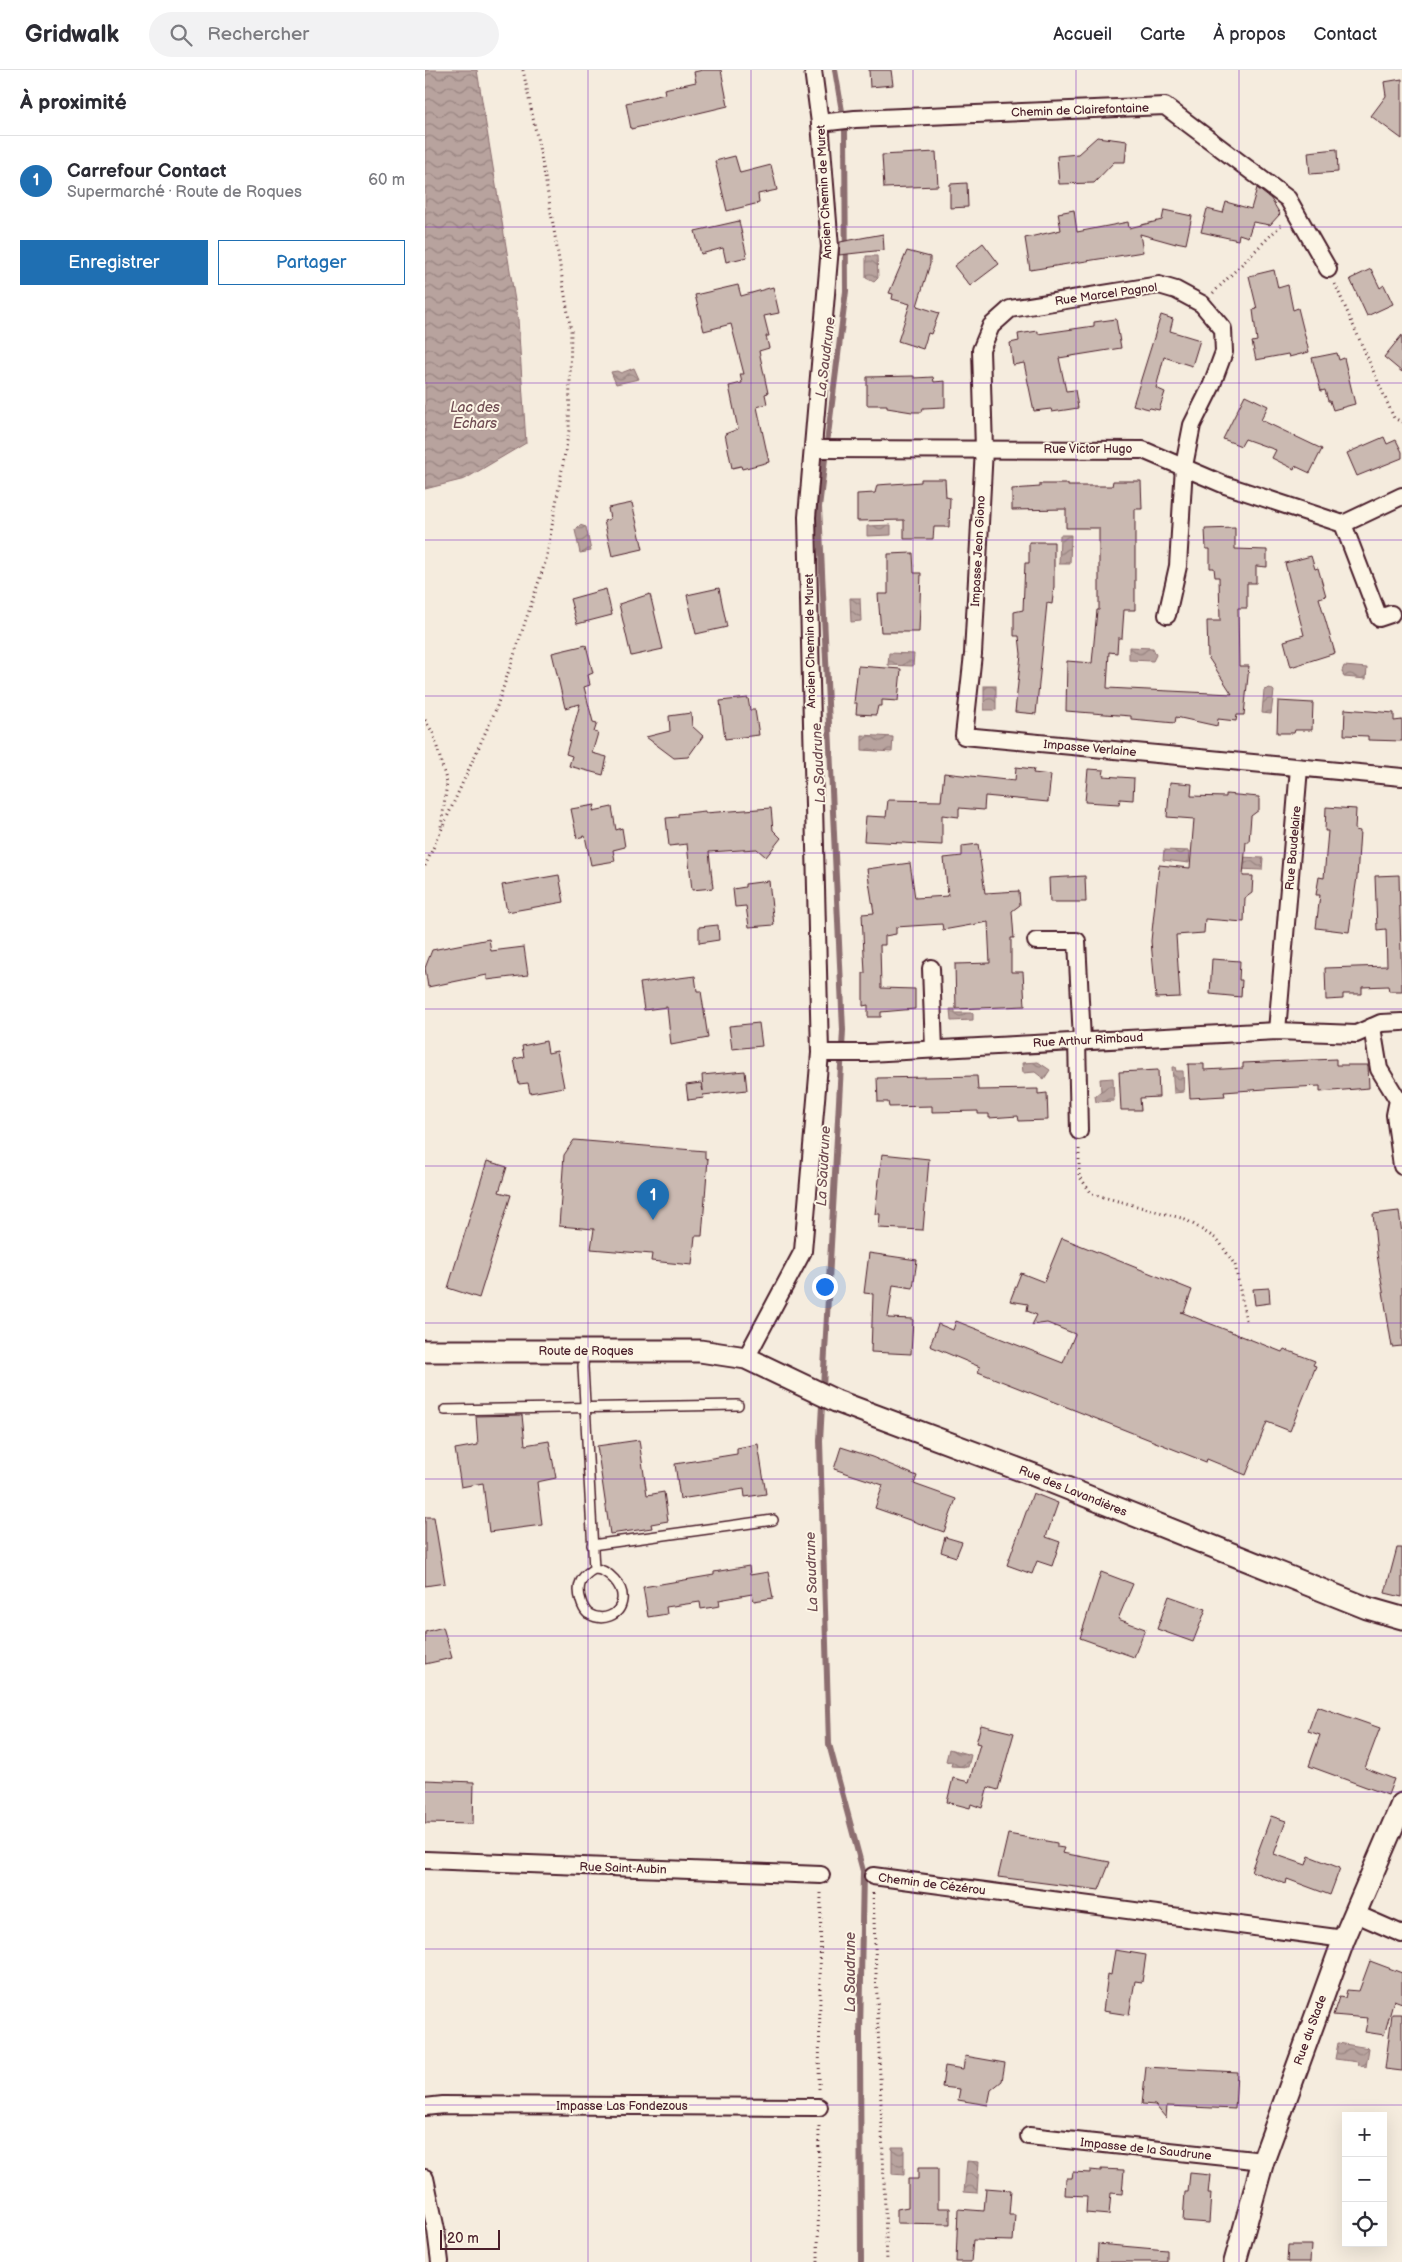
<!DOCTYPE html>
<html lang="fr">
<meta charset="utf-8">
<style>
body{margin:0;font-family:"Balsamiq Sans",sans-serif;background:#f2f2f3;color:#2b2b33}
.controls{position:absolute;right:15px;bottom:15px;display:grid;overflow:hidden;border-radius:0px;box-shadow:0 5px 20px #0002}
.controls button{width:45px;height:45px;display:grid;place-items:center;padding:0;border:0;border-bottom:1px solid #e1e1e2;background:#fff;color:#2b2b33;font:25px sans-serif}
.scale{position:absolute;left:15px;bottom:12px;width:60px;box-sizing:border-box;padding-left:5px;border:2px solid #4a1f2b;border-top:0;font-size:14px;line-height:18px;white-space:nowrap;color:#4a1f2b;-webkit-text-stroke:4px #fcf5e5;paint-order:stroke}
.you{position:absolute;left:399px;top:1216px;width:18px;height:18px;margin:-12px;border:4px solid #fff;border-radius:50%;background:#1a73e8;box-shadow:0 0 0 8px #1a73e833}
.badge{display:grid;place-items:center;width:32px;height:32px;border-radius:50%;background:#1f6fb2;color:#fff;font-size:16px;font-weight:700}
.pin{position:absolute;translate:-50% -41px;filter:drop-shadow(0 1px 2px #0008)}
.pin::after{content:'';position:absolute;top:26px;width:18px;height:15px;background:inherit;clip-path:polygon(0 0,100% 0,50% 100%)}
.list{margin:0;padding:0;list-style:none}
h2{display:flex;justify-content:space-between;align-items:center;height:65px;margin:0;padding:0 20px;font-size:21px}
h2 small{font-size:16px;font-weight:400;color:#7c7c81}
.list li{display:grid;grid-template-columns:32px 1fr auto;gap:15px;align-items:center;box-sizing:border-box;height:90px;padding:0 20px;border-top:1px solid #e1e1e2}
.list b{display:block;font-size:19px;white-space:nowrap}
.list p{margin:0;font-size:16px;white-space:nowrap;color:#7c7c81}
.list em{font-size:16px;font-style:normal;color:#7c7c81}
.actions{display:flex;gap:10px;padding:15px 20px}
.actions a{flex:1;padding:11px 0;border:1px solid #1f6fb2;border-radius:0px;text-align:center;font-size:18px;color:#1f6fb2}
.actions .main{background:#1f6fb2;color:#fff}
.icon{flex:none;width:28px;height:28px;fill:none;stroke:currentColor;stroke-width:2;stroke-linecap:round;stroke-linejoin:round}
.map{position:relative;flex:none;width:977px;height:2192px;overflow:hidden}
header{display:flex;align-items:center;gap:30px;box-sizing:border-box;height:70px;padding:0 25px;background:#fff;border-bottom:1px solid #e1e1e2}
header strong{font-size:24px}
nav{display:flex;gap:28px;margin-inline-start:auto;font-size:18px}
.search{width:350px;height:45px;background:#f2f2f3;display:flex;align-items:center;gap:12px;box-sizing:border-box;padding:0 18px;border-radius:28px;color:#7c7c81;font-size:19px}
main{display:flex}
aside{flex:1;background:#fff}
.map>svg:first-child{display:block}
.water{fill:url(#water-waves);stroke:#8c6e70}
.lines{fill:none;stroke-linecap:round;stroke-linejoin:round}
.stream{stroke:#8c6e70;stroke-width:6}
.building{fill:#cab9b1;stroke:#4a1f2b}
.service-casing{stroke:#4a1f2b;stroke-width:12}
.minor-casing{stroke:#4a1f2b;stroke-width:20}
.tertiary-casing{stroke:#4a1f2b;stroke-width:25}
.path{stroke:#4a1f2b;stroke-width:3;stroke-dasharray:1 4;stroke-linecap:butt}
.service{stroke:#fcf5e5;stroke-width:9}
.minor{stroke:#fcf5e5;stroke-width:16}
.tertiary{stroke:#fcf5e5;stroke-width:21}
.grid{fill:none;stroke:#7b2cbf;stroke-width:1;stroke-opacity:0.55}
.labels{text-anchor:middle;stroke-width:4;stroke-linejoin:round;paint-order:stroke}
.street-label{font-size:12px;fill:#4a1f2b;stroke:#fcf5e5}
.water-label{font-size:14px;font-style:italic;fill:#704d53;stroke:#fcf5e5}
</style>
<header>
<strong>Gridwalk</strong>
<div class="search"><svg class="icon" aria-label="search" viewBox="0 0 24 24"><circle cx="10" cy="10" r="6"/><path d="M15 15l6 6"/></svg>Rechercher</div>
<nav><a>Accueil</a><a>Carte</a><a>À propos</a><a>Contact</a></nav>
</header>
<main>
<aside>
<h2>À proximité<small></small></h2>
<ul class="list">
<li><span class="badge">1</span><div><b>Carrefour Contact</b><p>Supermarché · Route de Roques</p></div><em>60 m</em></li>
</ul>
<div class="actions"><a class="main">Enregistrer</a><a>Partager</a></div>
</aside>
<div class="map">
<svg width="977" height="2192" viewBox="0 0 977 2192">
<defs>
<pattern id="water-waves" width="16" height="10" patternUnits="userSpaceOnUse" patternTransform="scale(1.25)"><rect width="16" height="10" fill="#b8a39e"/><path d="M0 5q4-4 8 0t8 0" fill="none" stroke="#988481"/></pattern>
</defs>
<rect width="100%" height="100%" fill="#f5ecde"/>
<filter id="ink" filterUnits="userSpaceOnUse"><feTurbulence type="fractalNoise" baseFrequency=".02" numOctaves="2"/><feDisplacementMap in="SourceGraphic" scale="10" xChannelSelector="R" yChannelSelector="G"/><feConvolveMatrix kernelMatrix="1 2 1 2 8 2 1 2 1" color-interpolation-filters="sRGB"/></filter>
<g filter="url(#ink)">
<g class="water">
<polygon points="0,0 52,0 93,249 101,373 40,409 0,419"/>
<polygon points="441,186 452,186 453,208 449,212 441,208"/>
<polygon points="209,298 214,309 191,314 186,302 192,301 196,303"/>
<polygon points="155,455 161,457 166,481 155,483 150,460"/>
<polygon points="466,455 466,465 442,466 442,456"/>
<polygon points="635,465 646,465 645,494 634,494"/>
<polygon points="425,528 435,528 436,551 426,552"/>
<polygon points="704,577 728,578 731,585 728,591 704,590"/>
<polygon points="464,583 489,584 488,596 463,595"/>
<polygon points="919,596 942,598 941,609 919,607 917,601"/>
<rect x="559" y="616" width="12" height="24"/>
<polygon points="845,618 849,621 846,644 837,643 839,620"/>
<polygon points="437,665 468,667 467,682 437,680"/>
<polygon points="739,780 765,781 764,793 738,790"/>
<polygon points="814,787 838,788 837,800 813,799"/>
<polygon points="525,939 530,939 530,943 548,943 548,950 526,951"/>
<polygon points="613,992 625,1000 619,1009 610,1002 598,1003 597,993"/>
<polygon points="747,997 750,997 751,1001 758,1001 759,1022 749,1023"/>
<polygon points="688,1008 689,1031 671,1032 670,1026 676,1021 675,1009"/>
<polygon points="524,1679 546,1685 543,1697 526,1696 527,1693 521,1691"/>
<polygon points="913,1973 944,1978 941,1997 932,1995 933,1992 910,1989"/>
<polygon points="467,2077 479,2077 479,2105 467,2104"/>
<polygon points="542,2091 554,2092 552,2123 539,2122"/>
</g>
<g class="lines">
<polyline class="stream" points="410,0 420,59 421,221 394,437 418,960 395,1371 404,1674 438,1801 435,1964 436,2192"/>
</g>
<g class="building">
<polygon points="278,0 296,0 303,36 206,59 201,33 240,24 239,19 271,12 269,2"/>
<polygon points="444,0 466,0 468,15 445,17"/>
<polygon points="977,9 977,69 946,46 961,26 959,12"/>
<polygon points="672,67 702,71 700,92 689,92 669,113 634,114 632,86 653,84"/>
<polygon points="912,79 913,102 885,104 883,82"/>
<polygon points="511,82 513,116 459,118 457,85"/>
<polygon points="310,86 315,103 346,95 352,120 333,124 334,133 302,141 290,91"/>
<polygon points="542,113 543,137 525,138 525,114"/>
<polygon points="832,118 846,129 855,144 845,155 828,152 823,167 814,164 813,170 776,162 782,139 798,143 801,132 826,139"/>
<polygon points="649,140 652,162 703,152 704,158 737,150 739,140 767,146 761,174 751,172 751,174 715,164 718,182 605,200 600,168 636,160 633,143"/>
<polygon points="314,151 322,187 301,192 298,178 276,184 270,161"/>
<polygon points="458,164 459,180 414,185 415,172"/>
<polygon points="558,173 574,194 545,216 529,196"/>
<polygon points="482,181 505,187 505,194 492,236 514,243 506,264 503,263 498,279 473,271 485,234 467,229 468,224 464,223"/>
<polygon points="946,199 955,218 959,215 968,234 942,246 925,209"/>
<polygon points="849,200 853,218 863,215 868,240 873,238 884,282 864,287 863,284 831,290 827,272 832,271 828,240 832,239 824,206"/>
<polygon points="313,215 316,226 348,217 354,243 339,246 344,266 341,266 344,278 334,281 343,323 340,324 342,334 332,337 344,392 317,399 316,396 307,398 300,364 313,359 304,316 317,313 315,304 319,304 306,254 279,261 270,225"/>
<polygon points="736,245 748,249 745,261 775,270 767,296 739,287 731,318 740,322 734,340 725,338 724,339 708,335"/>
<polygon points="691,249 696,278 634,288 641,321 650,320 653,338 627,342 626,339 609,341 599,293 588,295 585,273 594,271 593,264 613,261 613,264 669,256 669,252"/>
<polygon points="977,265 977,302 959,287"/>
<polygon points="912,283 914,290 919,288 930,334 908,340 905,331 903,331 900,320 896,321 887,288"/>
<polygon points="489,306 489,308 508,307 509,312 520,311 520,337 498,338 497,342 487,342 462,338 462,335 442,335 442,307"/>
<polygon points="820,325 843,336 836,350 897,379 885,403 870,396 869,399 847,388 851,380 820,369 816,376 798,369"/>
<polygon points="959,367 962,374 971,370 977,382 977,388 932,406 922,383"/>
<polygon points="496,409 520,409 521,427 525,428 524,457 509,457 508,469 479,469 479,450 432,451 432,424 450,423 452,415 496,412"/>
<polygon points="688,411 716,411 717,439 710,439 710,540 699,540 697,568 693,568 692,583 684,582 682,618 807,624 783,587 782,551 795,551 794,507 790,507 789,498 785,498 785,479 781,479 780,459 810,458 810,479 842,480 842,497 831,496 831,513 822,513 822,538 813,538 814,596 824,596 819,645 812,645 811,651 793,649 792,656 751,647 750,653 706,649 706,646 641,641 642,591 667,593 672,540 674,540 674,458 641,458 641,439 587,440 587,419 615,417 615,414 643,414 643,416 687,416"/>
<polygon points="207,433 218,479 187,486 179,451 185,449 183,438"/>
<polygon points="604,472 629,472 629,517 627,534 622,533 611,644 590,642 596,584 594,566 589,566 589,542 598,540 600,493 604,493"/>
<polygon points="488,483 489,503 496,503 494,562 456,562 453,524 463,524 463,484"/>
<polygon points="886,486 890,499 893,498 901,526 894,528 910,583 866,597 859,571 879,565 860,493"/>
<polygon points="294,518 302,557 271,564 262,525"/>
<polygon points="181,519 187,545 152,554 145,529"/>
<polygon points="225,524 238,579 206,586 194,534"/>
<polygon points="161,575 168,603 163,605 165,615 159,617 168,652 172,653 169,662 173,663 167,683 182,687 178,705 144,696 147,686 141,684 155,634 140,638 127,583"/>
<polygon points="433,596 476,599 473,631 457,630 457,636 453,636 451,645 431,644 432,633 429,633"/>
<polygon points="323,628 325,640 330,640 334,665 300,669 295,631"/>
<polygon points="853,631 888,633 887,660 870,660 869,663 852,663"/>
<polygon points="920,639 969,643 969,651 977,650 977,671 943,670 943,666 919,665"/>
<polygon points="266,643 267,656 278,666 263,687 249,688 221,667 245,661 244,646"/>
<polygon points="591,697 609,699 608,703 626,705 623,732 560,726 559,740 534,738 534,747 517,745 517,775 439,771 441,746 461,747 463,730 516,731 519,703 590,711"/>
<polygon points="663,699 679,700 678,706 709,708 708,730 695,729 694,734 660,732"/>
<polygon points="745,712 767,714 766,726 801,727 801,724 834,727 834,740 826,746 824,772 821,772 818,806 828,806 827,823 820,828 819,852 780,849 779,863 751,865 755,927 731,928 726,871 734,795 765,798 769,749 742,747"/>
<polygon points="170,735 168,741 187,737 191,760 197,758 200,777 188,780 190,791 166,795 160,766 152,768 146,739"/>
<polygon points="901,737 931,739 930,760 935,761 932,807 924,862 891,858 895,825 891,825 894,807 899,808 903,761 900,761"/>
<polygon points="346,738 348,760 356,768 341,787 332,779 284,782 288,818 267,820 262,774 244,776 241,748 253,747 253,744 280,741 280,743"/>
<polygon points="553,774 560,823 594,821 595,835 587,841 589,868 586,868 586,902 598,902 600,936 531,939 530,894 565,893 563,852 518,860 517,854 471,857 471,864 460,866 460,875 455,875 456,918 490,919 490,939 456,942 456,947 443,947 443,935 438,936 438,903 440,903 437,844 449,843 442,799 485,793 490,828 523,826 519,788 537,786 537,776"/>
<polygon points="134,805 139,832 82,842 77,815"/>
<polygon points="974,805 977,921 964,921 963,916 937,917 937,924 918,924 918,929 901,930 900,898 962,896 961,859 952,860 950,806"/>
<polygon points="660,806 661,832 625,832 624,808"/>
<polygon points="344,811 349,855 324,857 321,836 310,837 308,819 320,817 320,814"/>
<polygon points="293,855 294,870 274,873 274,857"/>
<polygon points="64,869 66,881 99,877 103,905 62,910 62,905 3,917 0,898 7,880"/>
<polygon points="787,889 815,891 814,910 817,910 816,927 785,924"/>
<polygon points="270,906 272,921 276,921 283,968 246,975 242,937 219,940 215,913"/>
<polygon points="334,953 337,976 307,979 304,956"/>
<polygon points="121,971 123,983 132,981 139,1017 105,1023 103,1013 94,1014 89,989 99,987 97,976"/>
<polygon points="911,989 911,995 943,995 944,1018 895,1022 895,1016 854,1018 799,1022 800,1026 765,1028 763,994 779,994 779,1000 818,998 818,993"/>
<polygon points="733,1000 734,1027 715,1028 716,1040 696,1040 694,1002"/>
<polygon points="320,1001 322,1020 278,1025 279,1028 263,1030 261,1015 276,1013 278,1021 277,1005"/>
<polygon points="552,1006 553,1020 613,1019 613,1024 622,1023 623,1050 594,1051 593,1046 564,1048 564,1044 553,1044 553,1041 507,1042 507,1036 464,1037 463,1032 453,1032 452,1008"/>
<polygon points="149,1070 280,1081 280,1088 283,1089 277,1166 270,1166 267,1195 226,1191 227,1184 166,1179 169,1159 134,1156 139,1085"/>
<polygon points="457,1084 504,1089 498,1160 454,1158 455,1144 450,1144"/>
<polygon points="62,1091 82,1097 74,1122 86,1125 54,1228 23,1218"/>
<polygon points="974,1141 977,1163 977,1276 967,1277 952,1184 948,1144"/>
<polygon points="637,1168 767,1220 759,1242 756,1242 857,1282 859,1279 890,1291 888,1295 891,1296 865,1361 842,1352 821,1405 782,1389 781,1392 553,1302 555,1297 505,1276 513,1254 528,1260 531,1251 638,1293 650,1264 622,1253 607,1255 612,1245 602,1241 603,1234 585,1231 596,1203 619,1212"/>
<polygon points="444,1183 492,1190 488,1218 468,1215 463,1248 488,1249 486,1284 446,1282 448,1224 439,1223"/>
<polygon points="844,1218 845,1233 830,1235 828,1219"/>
<polygon points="97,1345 100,1375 124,1371 131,1408 112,1412 117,1455 64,1462 58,1413 36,1417 30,1379 53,1375 51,1346"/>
<polygon points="214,1370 222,1425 239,1422 243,1451 226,1454 227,1458 185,1464 172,1376"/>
<polygon points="333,1374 341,1424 320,1427 319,1419 255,1429 250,1394 312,1384 312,1378"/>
<polygon points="416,1377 447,1387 492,1406 489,1414 531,1429 519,1462 450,1438 458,1415 409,1399"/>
<polygon points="608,1423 633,1433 621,1467 635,1472 627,1496 612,1491 607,1504 582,1495"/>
<polygon points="0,1447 9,1447 20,1513 0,1516"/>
<polygon points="520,1467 537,1472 531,1487 516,1482"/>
<polygon points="972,1478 977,1478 977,1527 960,1523"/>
<polygon points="324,1496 325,1505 343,1502 348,1528 329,1531 327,1524 294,1530 295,1536 276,1539 275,1532 241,1537 242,1544 223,1547 218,1517 289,1505 289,1502"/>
<polygon points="676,1502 708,1514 693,1549 720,1559 709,1587 655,1568"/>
<polygon points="744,1526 781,1539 768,1572 732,1559"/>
<polygon points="18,1557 27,1588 0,1594 0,1562"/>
<polygon points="892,1636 955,1658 940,1698 969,1709 963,1725 884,1696 895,1665 883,1661"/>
<polygon points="556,1655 589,1663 573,1720 563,1717 557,1738 546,1734 545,1738 522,1732 528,1708 544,1712 555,1674 551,1673"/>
<polygon points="0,1710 49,1712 48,1754 0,1753"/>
<polygon points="846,1746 861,1751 849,1784 881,1795 884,1786 915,1798 905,1825 862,1809 861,1814 826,1801"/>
<polygon points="583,1764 632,1773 632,1777 639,1778 637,1783 685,1792 674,1820 573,1807"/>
<polygon points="690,1880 721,1885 717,1912 710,1911 704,1945 678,1941 683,1904 686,1905"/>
<polygon points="945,1891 977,1903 977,1933 969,1930 959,1965 940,1962 943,1948 908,1945 914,1927 920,1928 922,1920 934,1921"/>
<polygon points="967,1944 977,1944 977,2001 960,1999"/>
<polygon points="540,1986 580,1993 577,2011 566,2020 563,2035 533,2030 535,2019 517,2017 520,1996 538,1999"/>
<polygon points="721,1997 812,2002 810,2039 742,2036 741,2048 730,2035 717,2034"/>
<polygon points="493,2098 513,2098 513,2138 525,2138 525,2154 472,2153 472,2139 483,2137 483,2109 493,2109"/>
<polygon points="676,2099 699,2100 697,2124 686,2123 684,2145 661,2143 662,2126 640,2125 641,2108 647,2108 648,2102 665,2103 665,2100 676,2101"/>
<polygon points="765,2103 785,2105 783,2124 786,2124 784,2153 758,2151 760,2122 763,2122"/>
<polygon points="561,2118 586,2120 584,2145 590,2145 588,2171 548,2170 546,2192 531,2192 533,2139 559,2141"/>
<polygon points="673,2174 742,2180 742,2192 672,2192"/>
<polygon points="863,2175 886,2175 885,2192 862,2192"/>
</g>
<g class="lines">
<g class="service-casing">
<g id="service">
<path d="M159 1281 158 1297 169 1499C156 1506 151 1516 156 1531 157 1535 160 1542 164 1544 177 1552 195 1546 197 1530 199 1516 183 1499 169 1499"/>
<polyline points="20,1340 313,1335"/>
<polyline points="167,1475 348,1450"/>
</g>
</g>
<g class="minor-casing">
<g id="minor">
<polyline points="395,53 430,49 740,36 863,129 903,199"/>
<polyline points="389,379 718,380 800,415 918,454 977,426"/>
<polyline points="918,454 954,548 966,544"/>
<polyline points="742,545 753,496 759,396 767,355 786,317 799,282 798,259 777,234 751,220 734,215 585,239 566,256 556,280 559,379 548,584 539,666 977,707"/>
<polyline points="611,871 652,871 657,970"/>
<polyline points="506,898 509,979"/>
<polyline points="947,957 954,999 973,1030 970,1045 977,1096"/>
<polyline points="852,961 874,698"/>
<polyline points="652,970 654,1061"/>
<polyline points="395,983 443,983 852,961 931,964 956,953 977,952"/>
<polyline points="321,1288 378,1181 395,983 382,447 405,177 395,53 388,0"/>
<polyline points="0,1790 396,1805"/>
<polyline points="448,1806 919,1869"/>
<polyline points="929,1843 977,1864"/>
<polyline points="0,2037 18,2035 394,2037"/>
<polyline points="604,2066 838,2091"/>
<polyline points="0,2108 11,2160 15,2192"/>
</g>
</g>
<g class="tertiary-casing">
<g id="tertiary">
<polyline points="0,1281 275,1281 321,1288 411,1331 609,1405 942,1538 977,1548"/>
<polyline points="810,2192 838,2091 919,1869 977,1734"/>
</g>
</g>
<g class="path">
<polyline points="910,214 969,348 977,352"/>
<polyline points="788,223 858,153"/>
<polyline points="0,650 8,663 22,713 16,757"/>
<polyline points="0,796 71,639 121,490 144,360 146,261 119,101 98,0"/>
<polyline points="654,1079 654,1106 667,1124 760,1149 793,1170 810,1195 821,1250"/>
<polyline points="448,1823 462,2192"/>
<polyline points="394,2019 396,1823"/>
<polyline points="393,2192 394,2055"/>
</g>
<use href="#service" class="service"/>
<use href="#minor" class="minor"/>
<use href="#tertiary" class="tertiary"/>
</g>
</g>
<path class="grid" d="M163 0V2192M326 0V2192M488 0V2192M651 0V2192M814 0V2192M0 157H977M0 313H977M0 470H977M0 626H977M0 783H977M0 939H977M0 1096H977M0 1253H977M0 1409H977M0 1566H977M0 1722H977M0 1879H977M0 2035H977"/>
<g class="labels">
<g class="street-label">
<text transform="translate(655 40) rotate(-2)" y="4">Chemin de Clairefontaine</text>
<text transform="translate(399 122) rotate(-93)" y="4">Ancien Chemin de Muret</text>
<text transform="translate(681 224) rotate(-8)" y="4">Rue Marcel Pagnol</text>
<text x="663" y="383">Rue Victor Hugo</text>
<text transform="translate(553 481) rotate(-87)" y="4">Impasse Jean Giono</text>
<text transform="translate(385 571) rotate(-91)" y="4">Ancien Chemin de Muret</text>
<text transform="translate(665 678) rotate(5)" y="4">Impasse Verlaine</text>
<text transform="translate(868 778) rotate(-85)" y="4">Rue Baudelaire</text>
<text transform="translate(663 970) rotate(-3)" y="4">Rue Arthur Rimbaud</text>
<text x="161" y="1285">Route de Roques</text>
<text transform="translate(648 1421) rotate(22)" y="4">Rue des Lavandières</text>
<text transform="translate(198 1798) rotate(2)" y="4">Rue Saint-Aubin</text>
<text transform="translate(507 1814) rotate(7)" y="4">Chemin de Cézérou</text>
<text transform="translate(885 1960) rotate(-70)" y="4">Rue du Stade</text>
<text x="197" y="2040">Impasse Las Fondezous</text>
<text transform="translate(721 2079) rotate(6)" y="4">Impasse de la Saudrune</text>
</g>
<g class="water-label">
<text transform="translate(400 287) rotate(-83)" y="5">La Saudrune</text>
<text x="50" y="342">Lac des<tspan x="50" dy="16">Echars</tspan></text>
<text transform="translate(393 693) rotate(-93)" y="5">La Saudrune</text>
<text transform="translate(398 1096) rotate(-87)" y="5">La Saudrune</text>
<text transform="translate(386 1502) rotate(-92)" y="5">La Saudrune</text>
<text transform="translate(425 1902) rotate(-90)" y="5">La Saudrune</text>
</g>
</g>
</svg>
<div class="controls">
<button>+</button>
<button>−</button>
<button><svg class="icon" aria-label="locate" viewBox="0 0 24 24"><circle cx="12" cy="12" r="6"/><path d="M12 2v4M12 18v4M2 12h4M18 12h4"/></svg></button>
</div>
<div class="scale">20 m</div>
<div class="you"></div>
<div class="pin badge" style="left:228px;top:1150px">1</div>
</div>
</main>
